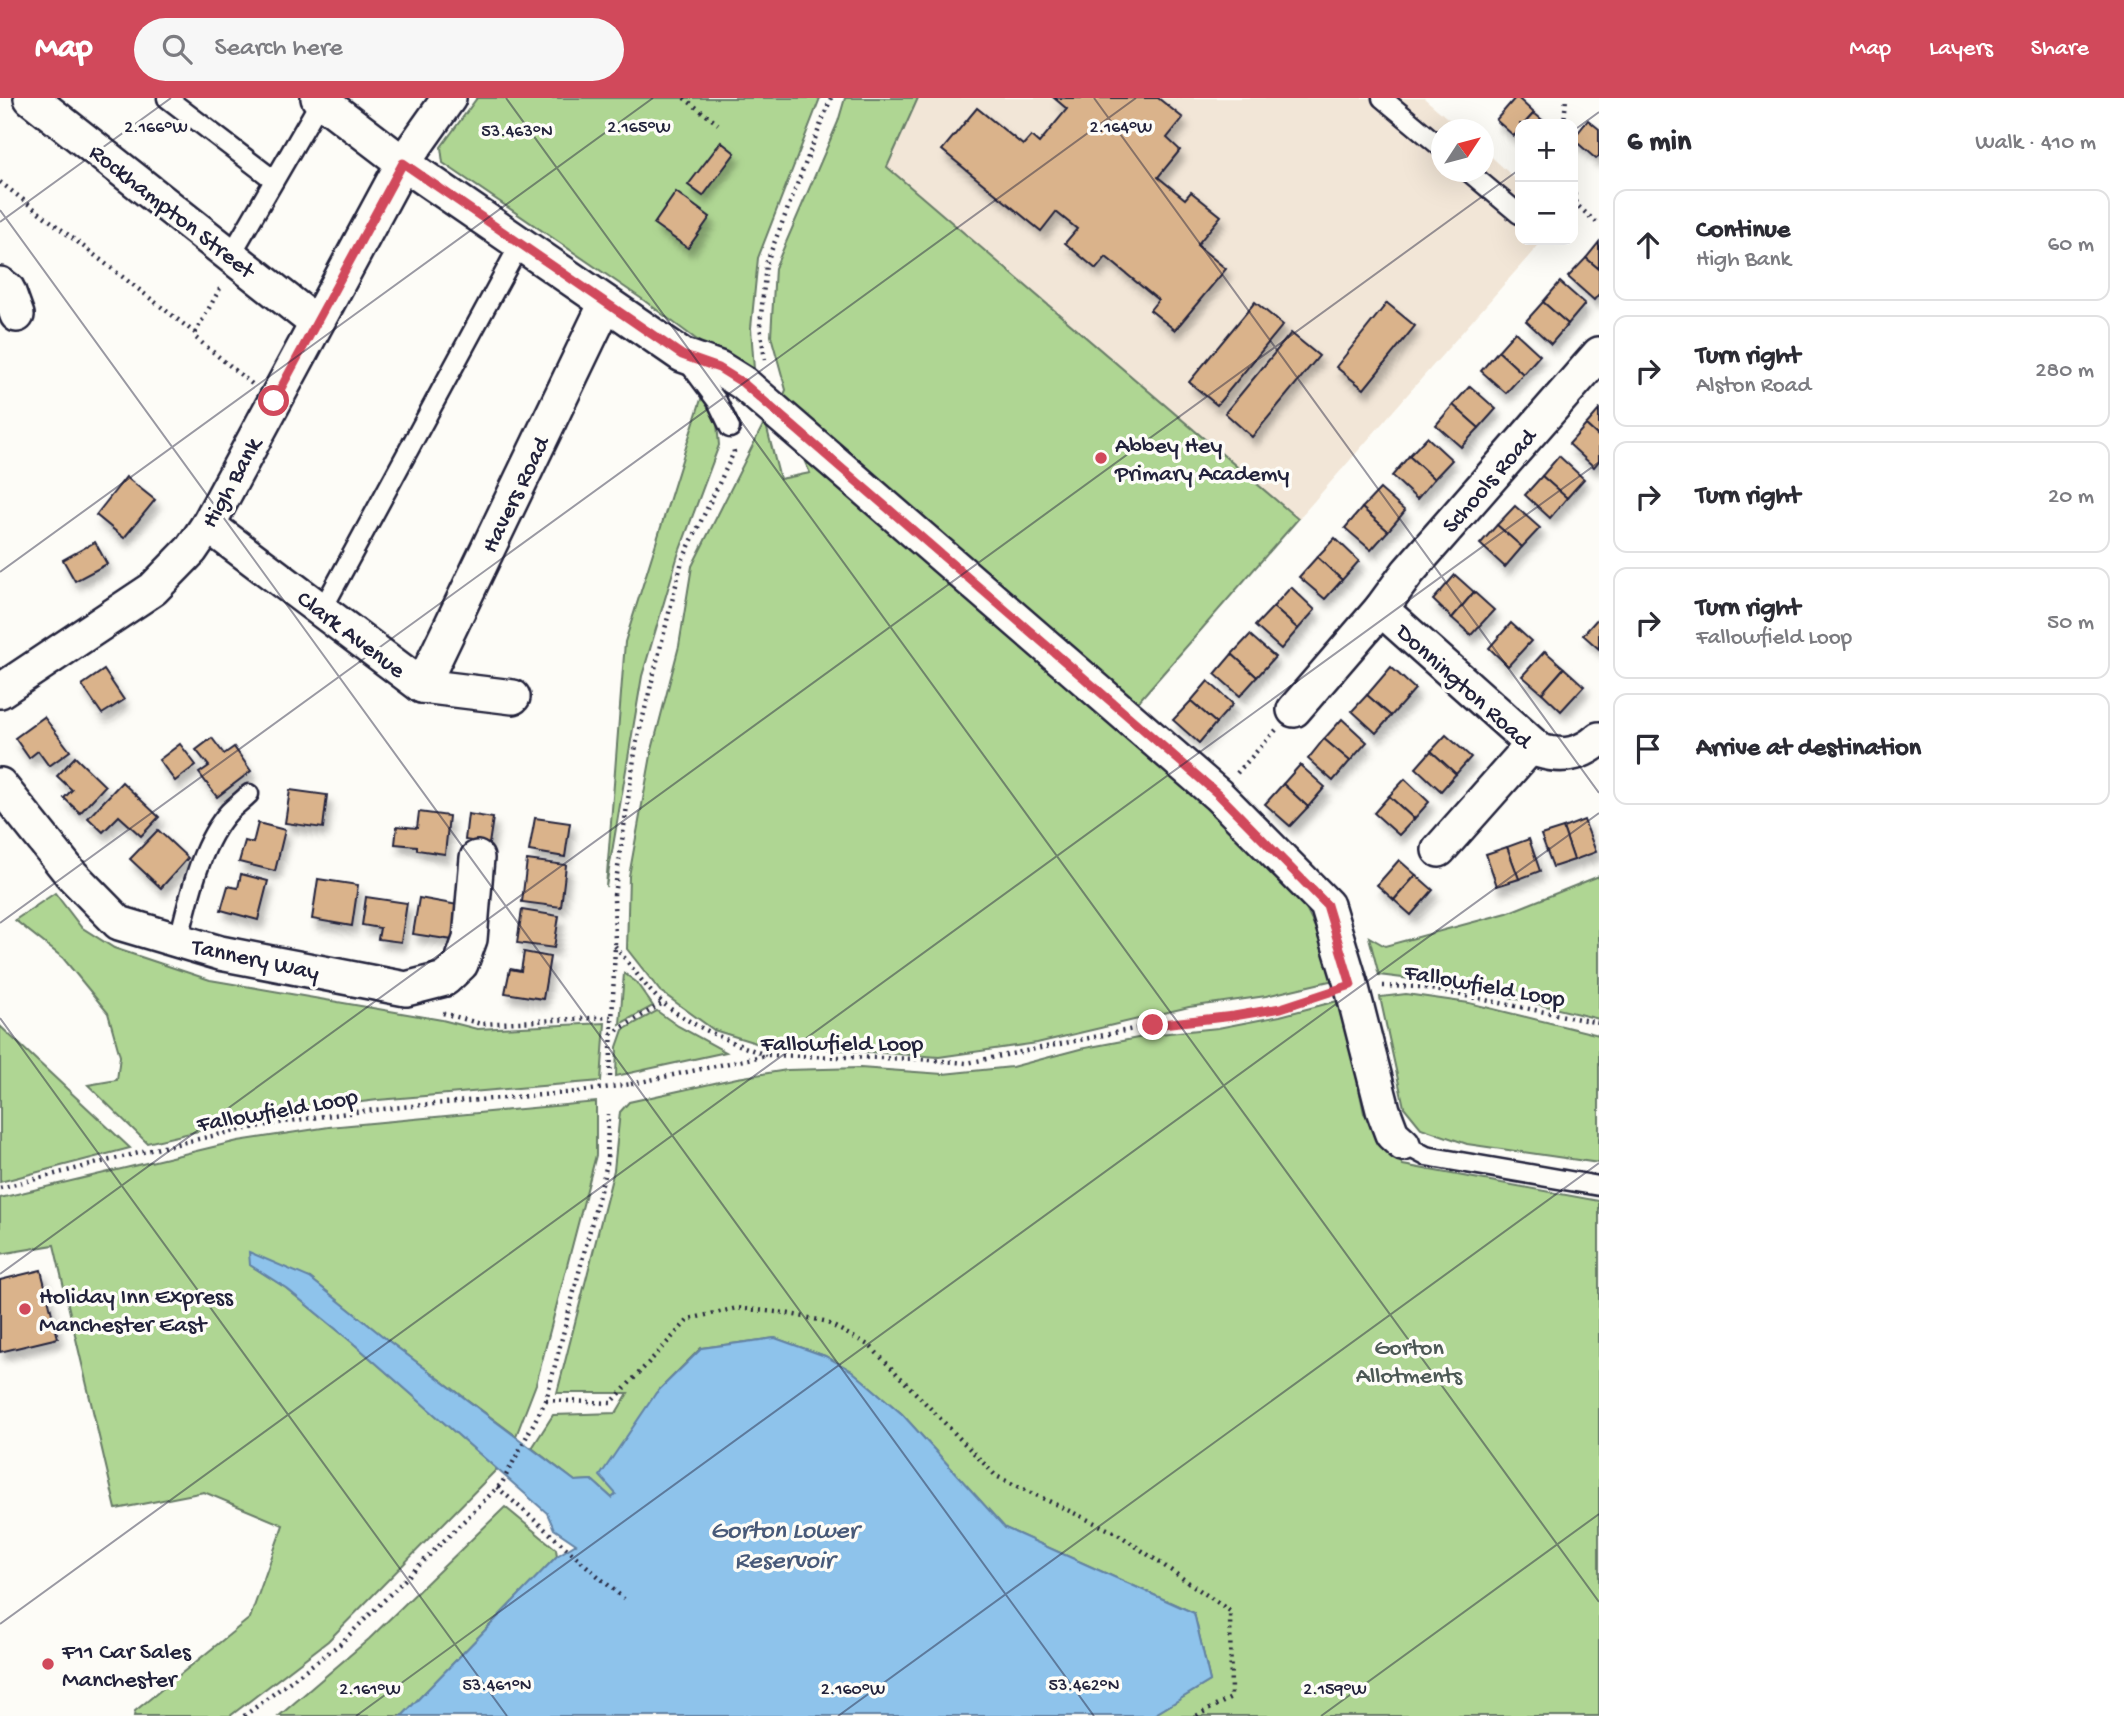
<!DOCTYPE html>
<meta charset="utf-8">
<style>
body{margin:0;font-family:"Gochi Hand",sans-serif;background:#f7f7f7;color:#2b2b33}
.controls{position:absolute;right:21px;top:21px;display:grid;overflow:hidden;border-radius:14px;box-shadow:0 7px 28px #0002}
.controls button{width:63px;height:63px;display:grid;place-items:center;padding:0;border:0;border-bottom:2px solid #e1e1e2;background:#fff;color:#2b2b33;font:35px sans-serif}
.compass{position:absolute;left:1431px;top:21px;width:63px;height:63px;border-radius:50%;background:#fff;box-shadow:0 7px 28px #0002;rotate:54deg}
.stop{position:absolute;width:21px;height:21px;margin:-16px;border:5px solid #d1495b;border-radius:50%;background:#fff}
.stop.end{background:#d1495b;border-color:#fff;box-shadow:0 2px 7px #0008}
.list{margin:0;padding:0;list-style:none}
h2{display:flex;justify-content:space-between;align-items:center;height:91px;margin:0;padding:0 28px;font-size:30px}
h2 small{font-size:23px;font-weight:400;color:#7c7c81}
.list li{display:grid;grid-template-columns:46px 1fr auto;gap:21px;align-items:center;box-sizing:border-box;height:112px;margin:0 14px 14px;padding:0 14px;border:2px solid #e1e1e2;border-radius:14px}
.list b{display:block;font-size:26px;white-space:nowrap}
.list p{margin:0;font-size:23px;white-space:nowrap;color:#7c7c81}
.list em{font-size:23px;font-style:normal;color:#7c7c81}
.icon{flex:none;width:38px;height:38px;fill:none;stroke:currentColor;stroke-width:2;stroke-linecap:round;stroke-linejoin:round}
.map{position:relative;flex:none;width:1599px;height:1618px;overflow:hidden}
header{display:flex;align-items:center;gap:42px;box-sizing:border-box;height:98px;padding:0 35px;background:#d1495b;color:#fff}
header strong{font-size:33px}
nav{display:flex;gap:38px;margin-inline-start:auto;font-size:24px}
.search{width:490px;height:63px;background:#f7f7f7;display:flex;align-items:center;gap:18px;box-sizing:border-box;padding:0 24px;border-radius:38px;color:#7c7c81;font-size:26px}
main{display:flex}
aside{flex:1;background:#fff}
.map>svg:first-child{display:block}
.built{fill:#f2e6d7}
.green{fill:#afd693;stroke:#687c67;stroke-width:2}
.water{fill:#8ec3eb;stroke:#6383a5;stroke-width:2}
.building{fill:#dab38b;stroke:#22223b;stroke-width:2;filter:url(#shadow)}
.lines{fill:none;stroke-linecap:round;stroke-linejoin:round}
.lane-casing{stroke:#22223b;stroke-width:23}
.street-casing{stroke:#22223b;stroke-width:38}
.path{stroke:#22223b;stroke-width:4.5;stroke-dasharray:2 5;stroke-linecap:butt}
.lane{stroke:#fdfcf7;stroke-width:18}
.street{stroke:#fdfcf7;stroke-width:33}
.path-bridge{stroke:#22223b;stroke-width:4.5;stroke-dasharray:2 5;stroke-linecap:butt}
.route{stroke:#d1495b;stroke-width:9}
.ticks{fill:none;stroke:#22223b;stroke-width:2;stroke-opacity:0.45}
.poi-dot{fill:#d1495b;stroke:#fdfcf7;stroke-width:2.5}
.labels{text-anchor:middle;stroke-width:7;stroke-linejoin:round;paint-order:stroke}
.street-label{font-size:24px;fill:#22223b;stroke:#fdfcf7}
.poi-label{font-size:24px;fill:#22223b;stroke:#fdfcf7;text-anchor:start}
.park-label{font-size:24px;fill:#4c5855;stroke:#fdfcf7}
.water-label{font-size:26px;font-style:italic;fill:#485a79;stroke:#fdfcf7}
.ticks-label{font-size:18px;text-anchor:middle;fill:#22223b;stroke:#fdfcf7;stroke-width:7;stroke-linejoin:round;paint-order:stroke}
</style>
<header>
<strong>Map</strong>
<div class="search"><svg class="icon" aria-label="search" viewBox="0 0 24 24"><circle cx="10" cy="10" r="6"/><path d="M15 15l6 6"/></svg>Search here</div>
<nav><a>Map</a><a>Layers</a><a>Share</a></nav>
</header>
<main>
<div class="map">
<svg width="1599" height="1618" viewBox="0 0 1599 1618">
<defs>
<filter id="shadow"><feDropShadow dx="4.5" dy="8" stdDeviation="3.5" flood-color="#0004"/></filter>
</defs>
<rect width="100%" height="100%" fill="#fdfcf7"/>
<filter id="ink" filterUnits="userSpaceOnUse"><feTurbulence type="fractalNoise" baseFrequency=".0143" numOctaves="2"/><feDisplacementMap in="SourceGraphic" scale="14" xChannelSelector="R" yChannelSelector="G"/><feConvolveMatrix kernelMatrix="1 2 1 2 8 2 1 2 1" color-interpolation-filters="sRGB"/></filter>
<g filter="url(#ink)">
<polygon class="built" points="918,0 1424,0 1460,31 1442,32 1442,74 1484,74 1484,52 1520,85 1520,142 1543,142 1131,612 783,299"/>
<g class="green">
<polygon points="477,0 820,0 758,160 751,230 755,285 642,201 443,65 441,49"/>
<polygon points="845,0 918,0 887,69 1298,421 1131,612 783,299 786,292 771,238 775,170 838,24"/>
<polygon points="702,298 717,326 719,347 678,457 642,578 606,789 625,544"/>
<polygon points="765,323 780,381 810,375 794,340 1167,666 1302,803 1317,833 1334,882 1266,898 1189,909 1037,945 939,959 759,946 714,932 660,893 627,851 629,778 652,652 679,548 692,468"/>
<polygon points="1599,778 1599,921 1459,887 1379,877 1369,839 1385,848 1507,815"/>
<polygon points="55,795 81,829 114,850 210,882 442,922 477,931 605,925 601,983 378,1002 286,1013 147,1045 88,987 117,982 120,958 108,915 63,860 15,822"/>
<polygon points="624,875 636,884 653,908 620,926"/>
<polygon points="1406,896 1469,905 1599,937 1599,1065 1467,1046 1421,1030 1404,1009 1380,899"/>
<polygon points="1341,902 1364,1015 1403,1067 1599,1103 1599,1618 1152,1618 1210,1583 1194,1515 1005,1430 902,1316 852,1273 825,1258 775,1240 701,1250 656,1295 616,1397 612,1400 592,1382 575,1383 532,1350 553,1317 616,1315 628,1295 557,1295 614,1072 620,1014 629,1004 737,980 787,972 860,970 943,976 1012,969 1080,951 1159,936 1218,930 1280,918"/>
<polygon points="657,913 678,928 726,954 616,978 617,949 623,932"/>
<polygon points="0,928 130,1050 0,1084"/>
<polygon points="596,1004 596,1057 536,1286 516,1338 390,1244 310,1180 250,1167 286,1190 353,1245 497,1371 328,1543 230,1618 134,1618 135,1613 250,1520 283,1427 204,1394 116,1411 54,1147 0,1156 0,1100 238,1043 329,1029"/>
<polygon points="505,1409 556,1451 557,1458 402,1618 279,1618 369,1541"/>
</g>
<polygon class="water" points="249,1154 310,1180 390,1244 575,1383 592,1382 612,1400 616,1396 600,1378 656,1295 702,1250 775,1240 825,1258 852,1273 902,1316 1005,1430 1194,1515 1210,1583 1152,1618 402,1618 557,1458 576,1446 554,1431 547,1415 353,1245 286,1190 250,1167"/>
<g class="building">
<polygon points="1054,0 1158,0 1183,20 1167,40 1180,52 1158,79 1185,101 1191,94 1221,118 1197,147 1226,171 1175,232 1150,212 1158,202 1106,159 1096,171 1065,145 1077,131 1056,114 1041,133 942,52 977,10 1023,47 1031,38 1039,45 1067,11"/>
<polygon points="1515,0 1518,0 1534,15 1524,26 1520,26 1520,30 1514,38 1496,22"/>
<polygon points="1534,15 1547,26 1524,26"/>
<polygon points="1588,22 1599,31 1599,58 1596,61 1573,41"/>
<polygon points="721,44 735,55 703,98 688,87"/>
<polygon points="676,94 710,119 688,150 654,126"/>
<polygon points="1599,144 1599,171 1586,160"/>
<polygon points="1586,160 1599,171 1599,196 1594,202 1568,179"/>
<polygon points="1560,184 1585,206 1568,226 1543,204"/>
<polygon points="1255,204 1283,227 1217,307 1189,284"/>
<polygon points="1543,204 1568,226 1551,246 1526,223"/>
<polygon points="1387,205 1415,228 1364,291 1336,269"/>
<polygon points="1515,234 1540,257 1523,276 1498,253"/>
<polygon points="1291,235 1319,258 1252,339 1225,315"/>
<polygon points="1498,253 1523,276 1506,295 1481,273"/>
<polygon points="1470,288 1496,311 1479,330 1453,307"/>
<polygon points="1453,307 1479,330 1461,349 1436,327"/>
<polygon points="1599,312 1599,339 1586,327"/>
<polygon points="1586,327 1599,339 1599,363 1594,369 1569,346"/>
<polygon points="1427,339 1452,362 1434,381 1409,358"/>
<polygon points="1409,358 1434,381 1417,401 1392,378"/>
<polygon points="1559,358 1584,381 1567,400 1542,378"/>
<polygon points="1542,378 1567,400 1550,420 1525,397"/>
<polygon points="126,379 155,402 124,440 96,417"/>
<polygon points="1380,391 1405,413 1388,433 1362,410"/>
<polygon points="1515,408 1540,430 1522,449 1497,427"/>
<polygon points="1362,410 1388,433 1371,452 1345,430"/>
<polygon points="1497,427 1522,449 1505,469 1480,446"/>
<polygon points="1335,440 1359,463 1342,482 1317,459"/>
<polygon points="95,444 107,466 75,483 63,462"/>
<polygon points="1317,459 1342,482 1325,501 1299,479"/>
<polygon points="1455,477 1474,494 1452,520 1433,502"/>
<polygon points="1291,489 1315,512 1298,531 1273,509"/>
<polygon points="1474,494 1494,512 1471,537 1452,520"/>
<polygon points="1273,509 1298,531 1281,551 1255,528"/>
<polygon points="1599,519 1599,551 1583,537"/>
<polygon points="1511,525 1531,543 1508,568 1489,550"/>
<polygon points="1250,537 1275,559 1257,579 1232,556"/>
<polygon points="1545,553 1564,570 1542,595 1522,578"/>
<polygon points="1232,556 1257,579 1240,598 1215,576"/>
<polygon points="1391,569 1415,591 1391,618 1367,597"/>
<polygon points="1564,570 1584,588 1561,613 1542,595"/>
<polygon points="104,572 124,602 102,616 82,587"/>
<polygon points="1208,583 1233,606 1216,625 1191,603"/>
<polygon points="1367,597 1391,618 1376,635 1352,613"/>
<polygon points="1191,603 1216,625 1199,645 1173,622"/>
<polygon points="44,619 70,653 49,668 38,653 29,660 15,640"/>
<polygon points="1342,621 1367,644 1350,663 1324,641"/>
<polygon points="1446,637 1471,659 1456,676 1431,653"/>
<polygon points="212,640 224,656 234,649 251,673 217,699 199,675 209,668 196,652"/>
<polygon points="1324,641 1350,663 1333,683 1308,661"/>
<polygon points="180,646 196,667 175,683 159,662"/>
<polygon points="1431,653 1456,676 1441,693 1416,670"/>
<polygon points="75,659 105,688 80,715 64,700 72,692 57,678"/>
<polygon points="1300,667 1325,689 1308,709 1283,686"/>
<polygon points="1405,681 1429,704 1414,721 1389,698"/>
<polygon points="122,684 159,719 141,738 119,718 103,734 88,720"/>
<polygon points="1283,686 1308,709 1290,728 1265,706"/>
<polygon points="290,692 327,697 323,730 285,725"/>
<polygon points="1389,698 1414,721 1399,737 1374,715"/>
<polygon points="419,714 449,718 445,756 417,752 417,748 395,746 397,728 417,730"/>
<polygon points="468,716 493,720 489,746 465,742"/>
<polygon points="535,720 570,725 565,759 529,753"/>
<polygon points="1584,722 1596,754 1574,762 1563,730"/>
<polygon points="258,725 285,732 275,773 239,764 245,743 253,745"/>
<polygon points="1563,730 1574,762 1553,769 1541,737"/>
<polygon points="158,732 188,760 161,790 130,761"/>
<polygon points="1529,741 1540,773 1519,781 1507,749"/>
<polygon points="1507,749 1519,781 1497,788 1486,756"/>
<polygon points="527,762 566,767 561,809 522,804"/>
<polygon points="1399,762 1416,777 1394,802 1377,787"/>
<polygon points="241,776 268,783 258,822 221,812 228,788 238,790"/>
<polygon points="1416,777 1433,792 1411,817 1394,802"/>
<polygon points="318,781 358,787 352,828 312,821"/>
<polygon points="366,799 407,805 401,844 378,841 380,830 362,827"/>
<polygon points="419,800 458,807 453,842 413,836"/>
<polygon points="522,812 559,818 554,850 517,845"/>
<polygon points="524,854 550,859 543,901 505,895 510,871 521,873"/>
<polygon points="41,1172 58,1240 0,1254 0,1182"/>
</g>
<g class="lines">
<g class="lane-casing">
<g id="lane">
<polyline points="167,0 274,82"/>
<polyline points="1382,0 1442,50"/>
<polyline points="1469,74 1519,116"/>
<polyline points="231,157 321,2"/>
<polyline points="687,263 717,303 730,330"/>
<polyline points="322,512 520,146"/>
<path d="M178 844C189 803 199 747 229 714 235 708 243 702 249 696"/>
<polyline points="1403,1046 1426,1058 1599,1088"/>
</g>
</g>
<g class="street-casing">
<g id="street">
<polyline points="31,0 316,225"/>
<polyline points="318,0 403,65 682,257 719,270 743,285 1218,697 1327,807 1351,886 1383,1012 1392,1036 1403,1046"/>
<polyline points="0,186 8,192 17,217"/>
<polyline points="208,427 422,588 513,599"/>
<path d="M1381 511 1540 653C1563 660 1581 657 1599 641"/>
<polyline points="422,588 606,205"/>
<polyline points="0,593 153,491 191,452 208,427 403,65 449,0"/>
<polyline points="1294,612 1381,511 1408,474 1599,256"/>
<polyline points="0,687 71,776 119,825 220,855 406,891 445,881 461,866 470,841 477,760"/>
<polyline points="1439,752 1532,647"/>
</g>
</g>
<g class="path">
<polyline points="684,0 718,26"/>
<polyline points="1564,26 1566,0"/>
<polyline points="0,84 195,235 196,240 252,286"/>
<polyline points="1573,89 1577,107 1599,127"/>
<polyline points="195,235 222,187"/>
<polyline points="765,262 760,228 766,166 831,0"/>
<polyline points="1237,675 1276,632"/>
<path d="M615 848C631 867 645 890 664 906 695 930 730 944 766 957"/>
<polyline points="1383,888 1421,889 1599,925"/>
<polyline points="443,915 481,926 611,919"/>
<polyline points="611,936 663,905"/>
<polyline points="610,979 615,847 614,797 636,647 682,463 734,354 733,350"/>
<polyline points="631,986 767,957 918,961 967,965 1153,927 1234,918 1281,910 1323,896"/>
<path d="M0 1090C96 1066 193 1039 291 1023 386 1008 483 1002 578 994"/>
<polyline points="546,1302 611,1305 689,1221 737,1210 785,1215 824,1223 870,1248 996,1378 1118,1436 1230,1513 1231,1600 1196,1618"/>
<polyline points="497,1389 624,1501"/>
<polyline points="244,1618 340,1546 502,1385 546,1302 607,1066 608,1016"/>
</g>
<use href="#lane" class="lane"/>
<use href="#street" class="street"/>
<polyline class="path-bridge" points="578,994 631,986"/>
</g>
</g>
<g class="lines" filter="url(#ink)">
<polyline class="route" points="274,303 403,65 682,257 719,270 743,285 1218,696 1327,807 1351,887 1281,910 1234,918 1153,927"/>
</g>
<path class="ticks" d="M506 0 1599 1504M1094 0 1599 695M1573 33 1599 14M0 112 1094 1618M0 124 171 0M0 474 653 0M0 825 1136 0M0 920 507 1618M0 1176 1520 71M0 1526 1599 364M356 1618 1599 715M838 1618 1599 1065M1321 1618 1599 1416"/>
<g class="poi-dot">
<circle cx="1101" cy="360" r="7"/>
<circle cx="25" cy="1211" r="7"/>
<circle cx="48" cy="1566" r="7"/>
</g>
<g class="labels">
<g class="street-label">
<text transform="translate(173 112) rotate(38)" y="8">Rockhampton Street</text>
<text transform="translate(1488 382) rotate(-49)" y="8">Schools Road</text>
<text transform="translate(230 384) rotate(-61)" y="8">High Bank</text>
<text transform="translate(514 396) rotate(-64)" y="8">Havers Road</text>
<text transform="translate(352 535) rotate(37)" y="8">Clark Avenue</text>
<text transform="translate(1465 587) rotate(42)" y="8">Donnington Road</text>
<text transform="translate(256 860) rotate(12)" y="8">Tannery Way</text>
<text transform="translate(1485 886) rotate(10)" y="8">Fallowfield Loop</text>
<text x="842" y="952">Fallowfield Loop</text>
<text transform="translate(277 1011) rotate(-10)" y="8">Fallowfield Loop</text>
</g>
<g class="poi-label">
<text x="1115" y="354">Abbey Hey<tspan x="1115" dy="28">Primary Academy</tspan></text>
<text x="39" y="1205">Holiday Inn Express<tspan x="39" dy="28">Manchester East</tspan></text>
<text x="62" y="1560">F11 Car Sales<tspan x="62" dy="28">Manchester</tspan></text>
</g>
<g class="park-label">
<text x="1409" y="1256">Gorton<tspan x="1409" dy="28">Allotments</tspan></text>
</g>
<g class="water-label">
<text x="784" y="1439">Gorton Lower<tspan x="784" dy="30">Reservoir</tspan></text>
</g>
</g>
<g class="ticks-label">
<text x="156" y="34">2.166°W</text>
<text x="639" y="34">2.165°W</text>
<text x="1121" y="34">2.164°W</text>
<text x="517" y="38">53.463°N</text>
<text x="497" y="1592">53.461°N</text>
<text x="1084" y="1592">53.462°N</text>
<text x="370" y="1596">2.161°W</text>
<text x="853" y="1596">2.160°W</text>
<text x="1335" y="1596">2.159°W</text>
</g>
</svg>
<div class="controls">
<button>+</button>
<button>−</button>
</div>
<svg class="compass" viewBox="-18 -18 36 36"><path d="M0-13l5 13h-10z" fill="#e53935"/><path d="M0 13l5-13h-10z" fill="#7c7c81"/></svg>
<div class="stop" style="left:274px;top:303px"></div>
<div class="stop end" style="left:1153px;top:927px"></div>
</div>
<aside>
<h2>6 min<small>Walk · 410 m</small></h2>
<ul class="list">
<li><svg class="icon" aria-label="ahead" viewBox="0 0 24 24"><path d="M12 20V5M6 11l6-6 6 6"/></svg><div><b>Continue</b><p>High Bank</p></div><em>60 m</em></li>
<li><svg class="icon" aria-label="right" viewBox="0 0 24 24"><path d="M7 20v-9h11M14 6l5 5-5 5"/></svg><div><b>Turn right</b><p>Alston Road</p></div><em>280 m</em></li>
<li><svg class="icon" aria-label="right" viewBox="0 0 24 24"><path d="M7 20v-9h11M14 6l5 5-5 5"/></svg><div><b>Turn right</b></div><em>20 m</em></li>
<li><svg class="icon" aria-label="right" viewBox="0 0 24 24"><path d="M7 20v-9h11M14 6l5 5-5 5"/></svg><div><b>Turn right</b><p>Fallowfield Loop</p></div><em>50 m</em></li>
<li><svg class="icon" aria-label="arrive" viewBox="0 0 24 24"><path d="M6 21V4h12l-3 4 3 4H6"/></svg><div><b>Arrive at destination</b></div></li>
</ul>
</aside>
</main>
